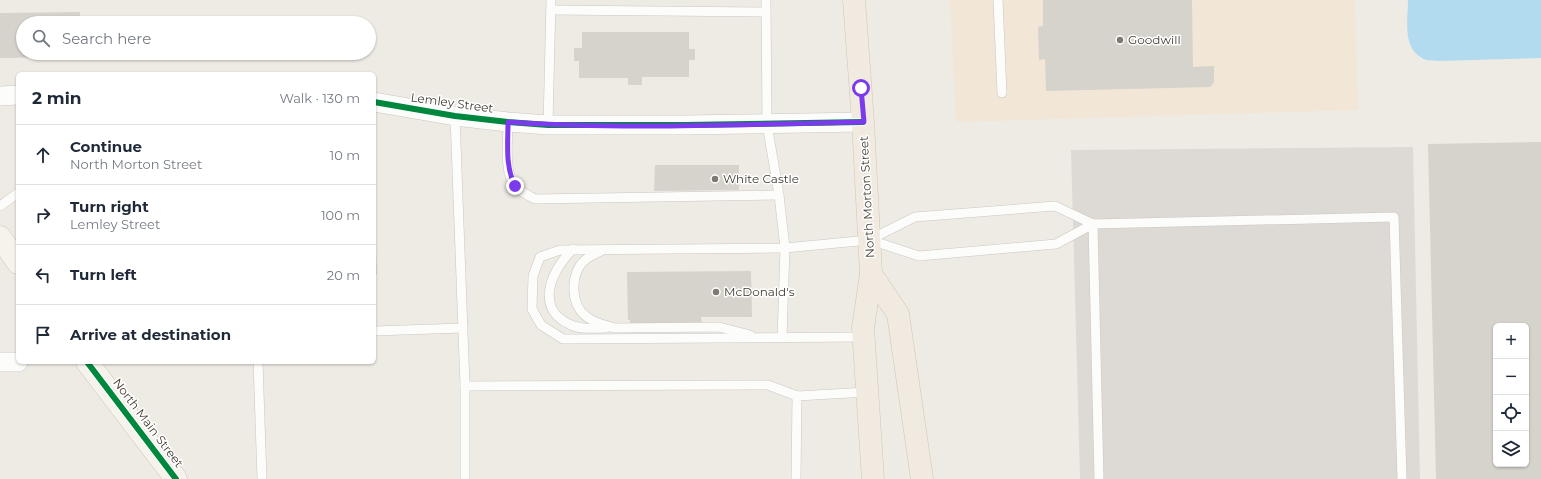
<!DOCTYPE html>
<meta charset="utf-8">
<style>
body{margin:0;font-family:Montserrat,sans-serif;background:#f2f2f3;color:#1f2937}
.controls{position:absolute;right:12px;bottom:12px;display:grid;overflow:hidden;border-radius:6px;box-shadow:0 1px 3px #0004}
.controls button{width:36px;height:36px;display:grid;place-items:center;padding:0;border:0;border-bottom:1px solid #e0e1e3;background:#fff;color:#1f2937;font:20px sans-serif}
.stop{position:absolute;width:12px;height:12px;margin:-9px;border:3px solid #7c3aed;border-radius:50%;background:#fff}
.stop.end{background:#7c3aed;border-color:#fff;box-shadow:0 1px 4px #0008}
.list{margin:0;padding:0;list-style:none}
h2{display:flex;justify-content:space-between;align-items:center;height:52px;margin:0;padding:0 16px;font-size:17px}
h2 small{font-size:13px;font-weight:400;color:#747a83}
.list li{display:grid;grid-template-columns:26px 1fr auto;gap:12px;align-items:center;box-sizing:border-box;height:60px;padding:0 16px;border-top:1px solid #e0e1e3}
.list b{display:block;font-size:15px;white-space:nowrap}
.list p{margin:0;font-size:13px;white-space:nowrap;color:#747a83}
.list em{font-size:13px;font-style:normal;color:#747a83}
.icon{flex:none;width:22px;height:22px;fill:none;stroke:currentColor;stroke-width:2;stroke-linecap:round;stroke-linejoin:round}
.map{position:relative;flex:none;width:1541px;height:479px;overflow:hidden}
.search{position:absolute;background:#fff;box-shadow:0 1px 3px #0004;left:16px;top:16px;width:360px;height:44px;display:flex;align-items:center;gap:10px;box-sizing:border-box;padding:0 14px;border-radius:22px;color:#747a83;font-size:15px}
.panel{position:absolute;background:#fff;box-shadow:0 1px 3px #0004;left:16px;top:72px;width:360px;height:292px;border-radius:6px}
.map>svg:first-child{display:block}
.commercial{fill:#f2e6d6}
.parking{fill:#dddad6}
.water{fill:#b3dbef}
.building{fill:#d6d2cc;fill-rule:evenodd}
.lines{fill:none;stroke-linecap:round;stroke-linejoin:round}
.lane-casing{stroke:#cac7c1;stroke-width:10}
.street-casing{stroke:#cac7c1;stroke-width:20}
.secondary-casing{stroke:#cfc9bd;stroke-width:23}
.primary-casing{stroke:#d1c6b1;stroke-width:23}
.lane{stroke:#fcfcfb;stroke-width:9}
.street{stroke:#fcfcfb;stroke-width:19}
.secondary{stroke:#f6f3ec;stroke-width:22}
.primary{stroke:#f0eae1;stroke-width:22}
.cycleway-casing{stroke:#fff;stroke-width:8}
.cycleway{stroke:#00873e;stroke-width:6}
.route{stroke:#7c3aed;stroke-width:5}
.poi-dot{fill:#7f7971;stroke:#fff;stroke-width:1.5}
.labels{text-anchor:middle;stroke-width:3;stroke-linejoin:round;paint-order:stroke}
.poi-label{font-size:12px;fill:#433b32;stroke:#fff;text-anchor:start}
.street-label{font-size:12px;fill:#433b32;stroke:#fff}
</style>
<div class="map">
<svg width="1541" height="479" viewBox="0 0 1541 479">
<rect width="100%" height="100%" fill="#eeebe5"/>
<polygon class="commercial" points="950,0 1355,0 1358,110 956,122"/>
<polygon class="parking" points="1413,147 1420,479 1080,479 1071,150"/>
<path class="water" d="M1408 0H1541V58L1437 61C1433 60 1426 61 1422 58 1402 47 1408 19 1408 0Z"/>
<g class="building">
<polygon points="1043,0 1192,0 1193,67 1214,66 1214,82 1210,87 1046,91 1045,59 1039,60 1038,27 1043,26"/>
<polygon points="80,12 80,23 23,23 23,53 80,53 80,57 0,58 0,13"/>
<polygon points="582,32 689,32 689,49 695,49 695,60 689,60 689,77 642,77 642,85 628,85 628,78 579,78 579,61 574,61 574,48 582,48"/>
<path d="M1541 142V479H1436L1428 144ZM1496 326H1526V464H1496Z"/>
<polygon points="655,165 739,165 739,190 654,191"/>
<polygon points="374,226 375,226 377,274 374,274"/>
<polygon points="751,271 752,317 701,317 702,323 630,324 630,320 628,320 627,272"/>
</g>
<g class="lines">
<g class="lane-casing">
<g id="lane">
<polyline points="766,0 767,124 779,195 785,248 782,338"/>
<polyline points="998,0 1002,93"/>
<polyline points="551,10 766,12"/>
<polyline points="455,116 465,386 768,385 797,396"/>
<path d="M508 122C508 140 504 170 514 185 519 191 529 196 535 199L779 195"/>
<polyline points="548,125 551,0"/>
<polyline points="0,206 18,193"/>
<polyline points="1093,224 1099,479"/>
<polyline points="870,240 919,256 1056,244 1093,224 1394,217 1402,479"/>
<path d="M573 249C552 269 534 308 569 324 580 330 594 328 606 328"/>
<path d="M603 250C597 253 589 256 584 261 570 274 570 306 587 317 595 323 605 325 614 328L719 327 750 335"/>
<polyline points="374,331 463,328"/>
<polyline points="863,337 563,339 541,325 532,309 533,276 540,257 560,250 785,248 869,240 915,217 1055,206 1093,224"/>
<polyline points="258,362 262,479"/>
<polyline points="465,386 465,479"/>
<polyline points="796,479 797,396 867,392"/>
</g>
</g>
<g class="street-casing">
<g id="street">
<polyline points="0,96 18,95"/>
<polyline points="374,102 455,116 508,122 548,125 685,125 863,122"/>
<polyline points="0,362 18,362"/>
</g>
</g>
<g class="secondary-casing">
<g id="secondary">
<polyline points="0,237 18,263"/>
<polyline points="87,362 176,479"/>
</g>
</g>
<g class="primary-casing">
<g id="primary">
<polyline points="854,0 863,122 871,274 863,328 873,479"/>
<polyline points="871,274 898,314 922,479"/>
</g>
</g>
<use href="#lane" class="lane"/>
<use href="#street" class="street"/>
<use href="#secondary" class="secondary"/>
<use href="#primary" class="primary"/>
<g class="cycleway-casing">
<g id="cycleway">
<polyline points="374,102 455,116 508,122 548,125 685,125 863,122"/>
<polyline points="87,362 176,479"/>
</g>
</g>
<use href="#cycleway" class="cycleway"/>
</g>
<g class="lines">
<path class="route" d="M515 186C505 166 508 144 508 122 626 130 746 124 864 122L861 88"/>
</g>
<g class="poi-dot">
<circle cx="1120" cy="40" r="4"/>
<circle cx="715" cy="179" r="4"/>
<circle cx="716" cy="292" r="4"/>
</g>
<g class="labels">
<g class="poi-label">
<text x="1128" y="44">Goodwill</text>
<text x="723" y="183">White Castle</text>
<text x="724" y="296">McDonald's</text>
</g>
<g class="street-label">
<text transform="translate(452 103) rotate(8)" y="4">Lemley Street</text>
<text transform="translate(867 197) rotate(-93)" y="4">North Morton Street</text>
<text transform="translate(148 423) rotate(53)" y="4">North Main Street</text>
</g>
</g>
</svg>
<div class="controls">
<button>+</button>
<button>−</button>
<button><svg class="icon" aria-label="locate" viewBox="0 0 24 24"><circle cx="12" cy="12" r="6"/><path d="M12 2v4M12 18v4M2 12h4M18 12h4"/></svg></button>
<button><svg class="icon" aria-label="layers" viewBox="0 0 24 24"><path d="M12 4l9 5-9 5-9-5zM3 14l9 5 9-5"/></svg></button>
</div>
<div class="stop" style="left:861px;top:88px"></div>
<div class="stop end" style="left:515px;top:186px"></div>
<div class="search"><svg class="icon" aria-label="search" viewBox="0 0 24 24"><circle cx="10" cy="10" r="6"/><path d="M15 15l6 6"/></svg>Search here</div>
<section class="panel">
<h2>2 min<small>Walk · 130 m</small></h2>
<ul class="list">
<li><svg class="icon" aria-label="ahead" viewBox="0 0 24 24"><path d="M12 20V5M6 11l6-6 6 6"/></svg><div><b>Continue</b><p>North Morton Street</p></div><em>10 m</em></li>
<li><svg class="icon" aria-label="right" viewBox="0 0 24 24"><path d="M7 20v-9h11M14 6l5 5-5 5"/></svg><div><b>Turn right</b><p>Lemley Street</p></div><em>100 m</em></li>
<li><svg class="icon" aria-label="left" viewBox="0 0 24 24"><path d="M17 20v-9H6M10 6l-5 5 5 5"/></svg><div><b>Turn left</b></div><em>20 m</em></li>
<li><svg class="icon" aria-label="arrive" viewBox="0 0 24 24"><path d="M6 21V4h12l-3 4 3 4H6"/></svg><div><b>Arrive at destination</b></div></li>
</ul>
</section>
</div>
